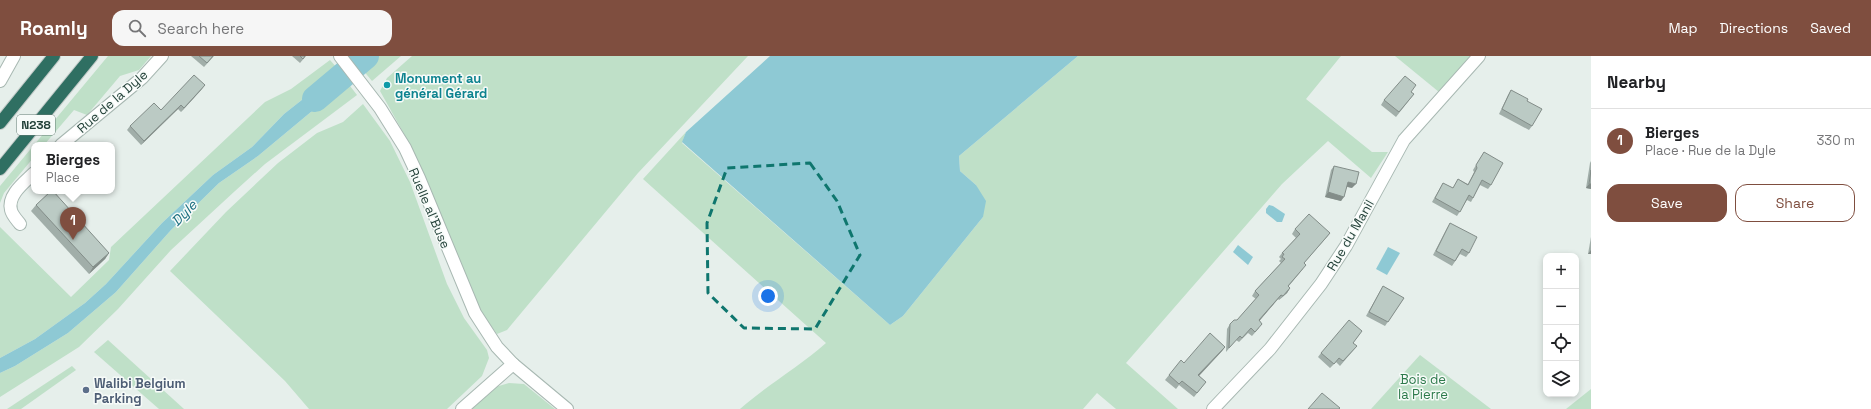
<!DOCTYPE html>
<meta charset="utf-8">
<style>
body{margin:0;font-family:"Space Grotesk",sans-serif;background:#f6f6f6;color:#202124}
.controls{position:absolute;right:12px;bottom:12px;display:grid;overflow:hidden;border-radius:8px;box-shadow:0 2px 6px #0003}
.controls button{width:36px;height:36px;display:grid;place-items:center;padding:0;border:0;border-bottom:1px solid #e0e0e0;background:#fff;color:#202124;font:20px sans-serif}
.you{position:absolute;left:768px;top:240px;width:14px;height:14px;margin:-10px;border:3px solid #fff;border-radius:50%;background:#1a73e8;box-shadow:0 0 0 6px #1a73e833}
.badge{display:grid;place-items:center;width:26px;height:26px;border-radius:50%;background:#7f4e3f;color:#fff;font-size:13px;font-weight:700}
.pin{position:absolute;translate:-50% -33px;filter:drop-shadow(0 1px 2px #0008)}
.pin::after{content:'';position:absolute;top:21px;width:14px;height:12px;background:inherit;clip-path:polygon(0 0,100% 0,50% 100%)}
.popup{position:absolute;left:31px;top:86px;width:84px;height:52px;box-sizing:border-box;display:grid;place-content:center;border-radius:8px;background:#fff;filter:drop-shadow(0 1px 3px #0005);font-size:13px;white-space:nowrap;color:#757577}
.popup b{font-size:15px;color:#202124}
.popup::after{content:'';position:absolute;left:50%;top:100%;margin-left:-8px;border:8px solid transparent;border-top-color:#fff}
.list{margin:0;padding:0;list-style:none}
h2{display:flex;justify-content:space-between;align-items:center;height:52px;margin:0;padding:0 16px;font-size:17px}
h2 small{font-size:13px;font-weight:400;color:#757577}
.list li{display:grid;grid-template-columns:26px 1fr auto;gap:12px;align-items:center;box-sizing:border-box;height:64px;padding:0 16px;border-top:1px solid #e0e0e0}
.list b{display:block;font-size:15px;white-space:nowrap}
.list p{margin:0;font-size:13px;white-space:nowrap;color:#757577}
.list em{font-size:13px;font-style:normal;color:#757577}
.actions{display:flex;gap:8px;padding:12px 16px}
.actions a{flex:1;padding:9px 0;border:1px solid #7f4e3f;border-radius:12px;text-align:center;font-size:14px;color:#7f4e3f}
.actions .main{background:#7f4e3f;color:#fff}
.icon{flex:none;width:22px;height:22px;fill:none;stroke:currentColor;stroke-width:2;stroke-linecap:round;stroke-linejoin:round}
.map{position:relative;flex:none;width:1591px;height:353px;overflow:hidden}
header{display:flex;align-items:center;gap:24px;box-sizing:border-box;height:56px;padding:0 20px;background:#7f4e3f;color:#fff}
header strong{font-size:19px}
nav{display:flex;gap:22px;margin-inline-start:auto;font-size:14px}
.search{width:280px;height:36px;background:#f6f6f6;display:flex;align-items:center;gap:10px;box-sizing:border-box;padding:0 14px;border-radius:12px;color:#757577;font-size:15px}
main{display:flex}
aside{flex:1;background:#fff}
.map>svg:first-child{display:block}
.green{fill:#bfe0c8}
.water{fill:#8ec9d4}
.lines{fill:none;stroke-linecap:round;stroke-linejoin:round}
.river{stroke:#8ec9d4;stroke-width:26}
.minor-casing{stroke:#a8b8b2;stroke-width:14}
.highway-casing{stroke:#c2cac8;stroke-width:14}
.minor{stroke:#fff;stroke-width:12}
.highway{stroke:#2f6f62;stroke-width:12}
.wall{fill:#a1aea9}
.shaded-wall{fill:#838d89}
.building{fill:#bbcac4;stroke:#838d89}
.marked{fill:none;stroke:#0f766e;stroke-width:3;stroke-dasharray:8 5;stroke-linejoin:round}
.culture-dot{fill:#0f9aa8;stroke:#f7fbf9;stroke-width:1.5}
.service-dot{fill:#5c6f8a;stroke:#f7fbf9;stroke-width:1.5}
.labels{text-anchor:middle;stroke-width:3;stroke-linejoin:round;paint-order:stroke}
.shield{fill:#f7fbf9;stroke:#637a73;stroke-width:1}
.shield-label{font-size:12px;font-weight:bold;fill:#24423a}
.culture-label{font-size:13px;font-weight:bold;fill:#0d838f;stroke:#f7fbf9;text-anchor:start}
.street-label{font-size:13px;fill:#24423a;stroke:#f7fbf9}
.park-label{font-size:13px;fill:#2d7a4b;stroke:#f7fbf9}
.service-label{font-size:13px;font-weight:bold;fill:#4e5e75;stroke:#f7fbf9;text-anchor:start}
.water-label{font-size:14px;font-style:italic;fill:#1c6f80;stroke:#f7fbf9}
</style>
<header>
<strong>Roamly</strong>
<div class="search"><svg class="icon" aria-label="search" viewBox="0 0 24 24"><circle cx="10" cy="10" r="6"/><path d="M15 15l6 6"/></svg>Search here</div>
<nav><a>Map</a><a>Directions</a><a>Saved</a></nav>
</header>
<main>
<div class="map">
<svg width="1591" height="353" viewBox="0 0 1591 353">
<rect width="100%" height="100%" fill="#e6efeb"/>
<g class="green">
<polygon points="108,0 151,0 139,14 120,20 87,59 74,54 44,89 34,89"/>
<polygon points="379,0 401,0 372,25 362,13"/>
<polygon points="412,0 748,0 638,117 507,274 497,278 479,254 423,118 408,85 380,35 387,22"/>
<path d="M1078 0H1341L1306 43 1372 96H1388L1371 122 1328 85 1282 128 1126 307 1178 353H1116L1097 337 1083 353H740C767 329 799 311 826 287L643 123 686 76 682 87 890 269 903 260 983 161 976 129 960 115 959 100Z"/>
<polygon points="1395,0 1470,0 1439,36"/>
<polygon points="330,4 337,12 317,32 284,58 252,91 213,119 162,167 106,228 85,247 35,283 0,302 0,171 71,241 109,204 111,191 265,46 291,33"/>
<polygon points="347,26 357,39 265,108 235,135 171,194 118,253 79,291 0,341 0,317 15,310 68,277 116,236 171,174 219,127 258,100"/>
<polygon points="363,48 390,85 410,126 447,228 464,262 487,294 489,302 482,320 447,353 309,353 285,325 170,215 226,156 278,107 317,77 343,66"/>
<polygon points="34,89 34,101 4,137 0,147 0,130"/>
<polygon points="108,284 184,353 159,353 94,296"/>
<polygon points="1420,299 1491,353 1371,353"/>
<polygon points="72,310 76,314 21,353 7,353"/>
<polygon points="509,327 524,328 555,353 471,353 492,332"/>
<polygon points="1591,333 1591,353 1566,353"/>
</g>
<g class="water">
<polygon points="352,0 379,0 362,13"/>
<polygon points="770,0 1078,0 959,100 960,115 976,129 986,145 983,161 903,260 890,269 682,86 686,76"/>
<polygon points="337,12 347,26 258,100 219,127 171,174 116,236 68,277 15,310 0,317 0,302 35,283 85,247 106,228 162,167 213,119 252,91 284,58 317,32"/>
<polygon points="1269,149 1273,150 1285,158 1282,166 1277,166 1266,157 1266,153"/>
<polygon points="1238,189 1253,201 1248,209 1233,196"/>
<polygon points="1388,191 1400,197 1387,219 1376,213"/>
</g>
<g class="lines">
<polyline class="river" points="315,43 366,0"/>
<g class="minor-casing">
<g id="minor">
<polyline points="340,0 380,52 405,92 419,122 475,257 497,291 513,308 567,353"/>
<polyline points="0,25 14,0"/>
<polyline points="61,89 142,22 162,0"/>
<path d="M20 168C17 164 12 159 11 154 7 139 25 126 34 117"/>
<polyline points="462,353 513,308"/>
<polyline points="1213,353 1270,293 1321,228 1346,190 1404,84 1479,0"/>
</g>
</g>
<g class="highway-casing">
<g id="highway">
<polyline points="0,67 54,0"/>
<polyline points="0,113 92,0"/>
</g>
</g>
<use href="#minor" class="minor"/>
<use href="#highway" class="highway"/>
</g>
<g class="wall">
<polygon points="191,0 214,0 204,11"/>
<polygon points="292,0 306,0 300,7"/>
<polygon points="202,33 181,56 178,53 141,89 127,74 130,70"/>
<polygon points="1511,34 1527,45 1532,70 1529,74 1499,58 1508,39"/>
<polygon points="1411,36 1414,38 1396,61 1381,49 1384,44"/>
<polygon points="1484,96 1491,129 1488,133 1480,129 1471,146 1467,144 1457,160 1432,146 1443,127 1453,132 1458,123 1468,128 1474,116 1473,114"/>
<polygon points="1591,105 1591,133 1586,132 1590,107"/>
<polygon points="1334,110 1352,132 1347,131 1341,145 1325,141 1331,114"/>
<polygon points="36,149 109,197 105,203 89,218 31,155"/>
<polygon points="1450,167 1469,197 1466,201 1460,198 1452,210 1433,199 1447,172"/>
<polygon points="1295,173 1330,177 1327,181 1304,207 1303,213 1288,231 1290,232 1287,237 1279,244 1278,243 1259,265 1259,272 1252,280 1248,277 1239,286 1236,284 1226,296 1227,273 1230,268 1237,264 1256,243 1252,240 1255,235 1281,207 1279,205 1281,203 1279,201 1282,197 1296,182 1292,178"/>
<polygon points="1591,181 1591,198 1588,198"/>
<polygon points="1383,230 1404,242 1385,270 1366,260"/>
<polygon points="1359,279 1353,287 1357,290 1340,310 1336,306 1330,312 1318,301 1321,297"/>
<polygon points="1225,291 1222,295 1199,320 1206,326 1194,341 1179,329 1176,333 1165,324 1169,319 1184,307"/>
</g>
<g class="shaded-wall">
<polygon points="205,29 202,33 181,56 184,52"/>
<polygon points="181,49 178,53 141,89 144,85"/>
<polygon points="1348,126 1356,128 1352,132 1345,130"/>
<polygon points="1589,128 1591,128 1591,133 1586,132"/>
<polygon points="1328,136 1344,141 1341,145 1325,141"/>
<polygon points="1591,194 1591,198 1588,198"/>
<polygon points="109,197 105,203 89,218 93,211"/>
<polygon points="1290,232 1287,237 1279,244 1283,240"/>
<polygon points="1281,239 1278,243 1256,269 1259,264"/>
<polygon points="1225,291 1222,295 1195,324 1198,319"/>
</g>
<g class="building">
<polygon points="199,0 213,0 207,7"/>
<polygon points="300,0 305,0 303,3"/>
<polygon points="194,19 205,29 184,52 181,49 144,85 130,70 154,47 161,54"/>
<polygon points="1405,20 1416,29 1411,36 1414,38 1399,56 1384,44"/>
<polygon points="1511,34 1528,43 1527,45 1542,53 1532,70 1502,53"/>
<polygon points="1484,96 1503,107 1491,129 1482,124 1473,142 1469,139 1460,156 1435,142 1443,127 1453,132 1458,123 1468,129 1477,112 1476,109"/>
<polygon points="1334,110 1359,116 1356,128 1348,126 1344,141 1328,136"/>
<polygon points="1591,114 1591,128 1589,128"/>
<polygon points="51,135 53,135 109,197 93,211 36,149"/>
<polygon points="1309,158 1330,177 1304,207 1306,209 1288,230 1290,232 1283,240 1281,239 1259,264 1262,268 1255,276 1251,272 1242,282 1240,280 1229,292 1230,268 1234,264 1237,264 1259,239 1255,235 1285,203 1282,201 1284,198 1282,197 1300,178 1295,173"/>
<polygon points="1450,167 1477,181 1469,197 1462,193 1455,205 1436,195"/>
<polygon points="1383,230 1404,242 1388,266 1369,256"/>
<polygon points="1349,264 1362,275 1353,287 1357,290 1343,305 1339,302 1334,308 1321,297"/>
<polygon points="1210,277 1225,291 1198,319 1206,326 1197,337 1182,325 1179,328 1169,319 1181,304 1184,307"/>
<polygon points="1322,337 1340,352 1339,353 1308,353"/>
</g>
<path class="marked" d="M810 107 837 145 860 199 815 273 744 272 708 237 707 167 727 112Z"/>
<circle class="culture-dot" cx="387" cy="29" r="4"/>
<circle class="service-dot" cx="86" cy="334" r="4"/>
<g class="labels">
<rect class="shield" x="17" y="59" width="38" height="20" rx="3"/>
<g class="shield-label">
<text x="36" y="73">N238</text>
</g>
<g class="culture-label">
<text x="395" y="27">Monument au<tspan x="395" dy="15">général Gérard</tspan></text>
</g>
<g class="street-label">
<text transform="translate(112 45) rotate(-41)" y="5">Rue de la Dyle</text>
<text transform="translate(430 152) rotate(67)" y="5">Ruelle al'Buse</text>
<text transform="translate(1350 179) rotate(-60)" y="5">Rue du Manil</text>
</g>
<g class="park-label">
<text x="1423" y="328">Bois de<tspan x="1423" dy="15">la Pierre</tspan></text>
</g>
<g class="service-label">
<text x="94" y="332">Walibi Belgium<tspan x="94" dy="15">Parking</tspan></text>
</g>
<g class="water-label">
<text transform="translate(184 157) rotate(-46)" y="5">Dyle</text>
</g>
</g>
</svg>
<div class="controls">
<button>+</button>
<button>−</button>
<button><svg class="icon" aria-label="locate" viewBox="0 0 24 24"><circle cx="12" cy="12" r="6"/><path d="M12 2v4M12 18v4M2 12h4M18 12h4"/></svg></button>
<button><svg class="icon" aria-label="layers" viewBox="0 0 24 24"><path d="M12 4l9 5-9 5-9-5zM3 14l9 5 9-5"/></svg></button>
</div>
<div class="you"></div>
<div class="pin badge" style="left:73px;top:184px">1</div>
<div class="popup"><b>Bierges</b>Place</div>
</div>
<aside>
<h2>Nearby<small></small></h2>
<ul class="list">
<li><span class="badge">1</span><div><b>Bierges</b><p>Place · Rue de la Dyle</p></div><em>330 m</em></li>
</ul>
<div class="actions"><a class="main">Save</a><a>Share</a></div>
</aside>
</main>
